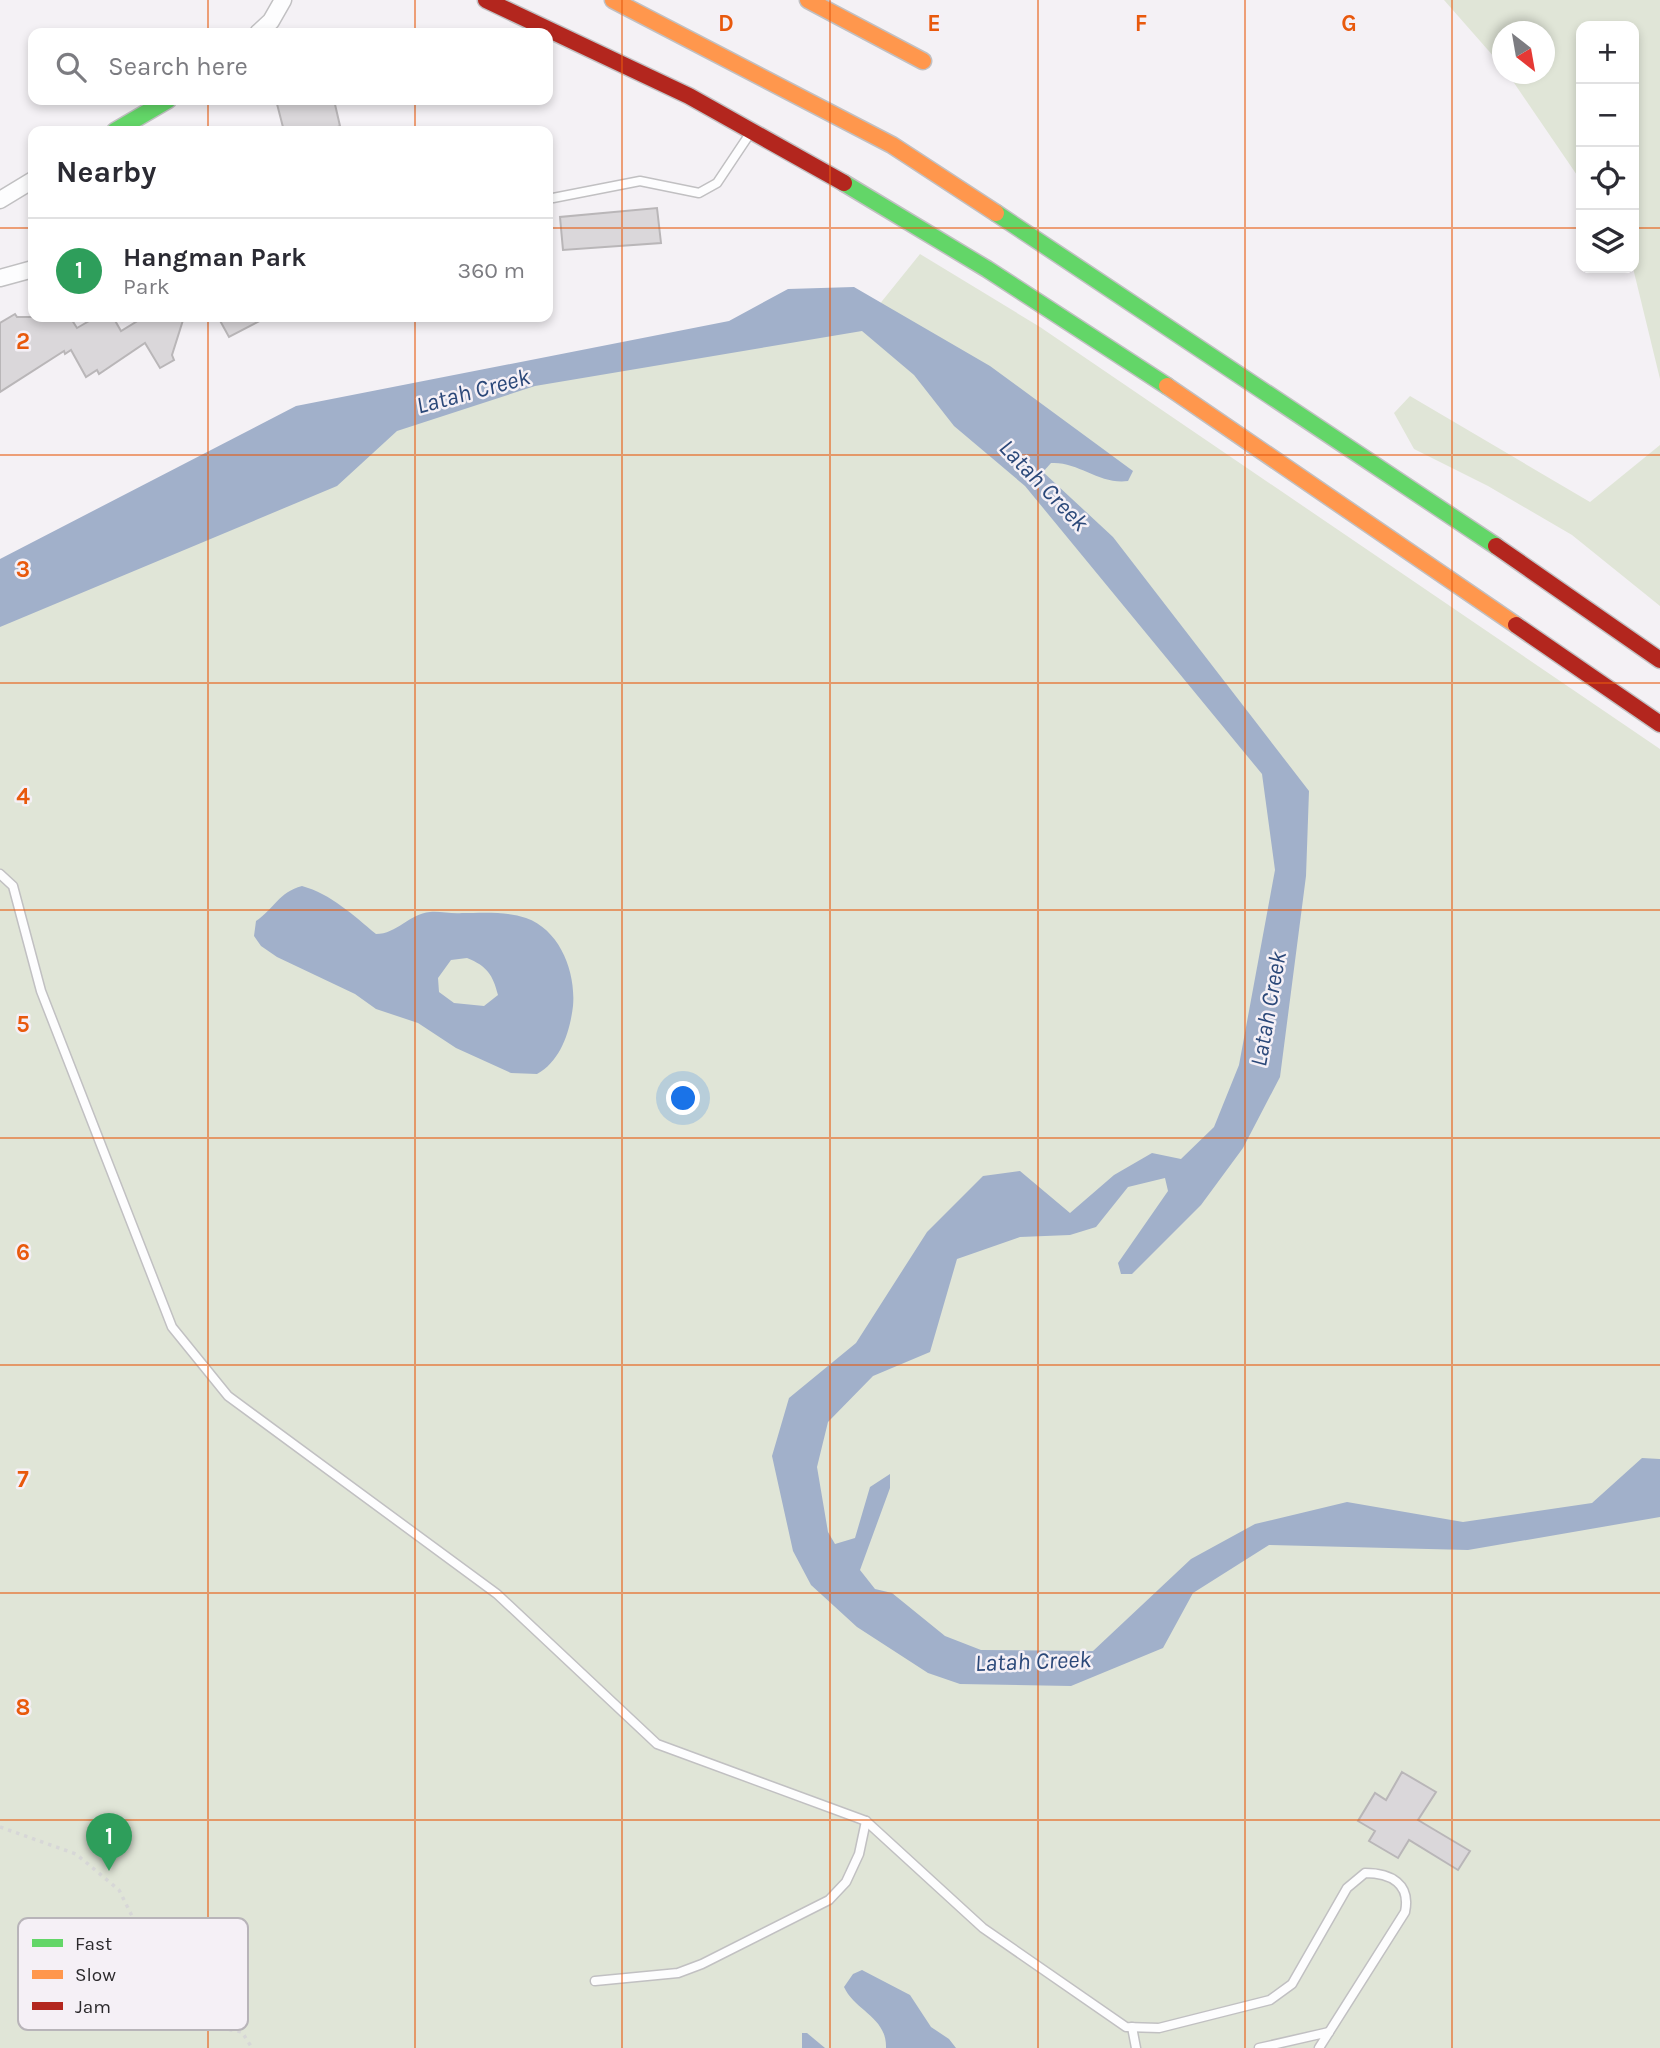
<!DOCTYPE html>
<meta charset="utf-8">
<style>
body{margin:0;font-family:Karla,sans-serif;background:#f7f7f7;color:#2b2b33}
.controls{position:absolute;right:21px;top:21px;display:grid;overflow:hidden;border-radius:14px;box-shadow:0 4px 10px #0003}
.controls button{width:63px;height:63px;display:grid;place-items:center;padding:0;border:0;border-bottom:2px solid #e1e1e2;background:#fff;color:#2b2b33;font:35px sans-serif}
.compass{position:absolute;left:1492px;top:21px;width:63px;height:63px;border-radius:50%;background:#fff;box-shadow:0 4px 10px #0003;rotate:149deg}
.you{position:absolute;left:684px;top:1099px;width:24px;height:24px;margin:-18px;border:5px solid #fff;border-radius:50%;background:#1a73e8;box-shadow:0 0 0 10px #1a73e833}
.badge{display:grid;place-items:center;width:46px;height:46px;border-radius:50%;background:#ea580c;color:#fff;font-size:23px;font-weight:700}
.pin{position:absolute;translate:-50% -58px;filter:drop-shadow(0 2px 4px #0008)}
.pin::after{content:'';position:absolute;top:37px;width:24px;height:21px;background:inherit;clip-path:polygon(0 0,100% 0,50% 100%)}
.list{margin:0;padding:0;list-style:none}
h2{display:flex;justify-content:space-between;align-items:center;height:91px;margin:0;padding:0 28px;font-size:30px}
h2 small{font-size:23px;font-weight:400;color:#7c7c81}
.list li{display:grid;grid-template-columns:46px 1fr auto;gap:21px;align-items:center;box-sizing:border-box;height:105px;padding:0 28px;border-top:2px solid #e1e1e2}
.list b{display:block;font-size:26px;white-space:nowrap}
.list p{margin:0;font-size:23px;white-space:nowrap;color:#7c7c81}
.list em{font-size:23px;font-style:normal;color:#7c7c81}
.icon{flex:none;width:38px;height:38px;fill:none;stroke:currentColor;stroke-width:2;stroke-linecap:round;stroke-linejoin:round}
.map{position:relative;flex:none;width:1660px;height:2048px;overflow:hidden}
.search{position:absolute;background:#fff;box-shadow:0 4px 10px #0003;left:28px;top:28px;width:525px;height:77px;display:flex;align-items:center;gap:18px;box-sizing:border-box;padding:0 24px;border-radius:14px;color:#7c7c81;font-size:26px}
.panel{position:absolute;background:#fff;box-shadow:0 4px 10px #0003;left:28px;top:126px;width:525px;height:196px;border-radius:14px}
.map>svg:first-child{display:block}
.green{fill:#e0e5d7}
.water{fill:#a1b0ca;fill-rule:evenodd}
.building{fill:#dad7da;stroke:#b9b6b8;stroke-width:2}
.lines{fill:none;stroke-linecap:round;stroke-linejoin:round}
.lane-casing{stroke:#c1c0c2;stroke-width:11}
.street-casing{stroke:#c1c0c2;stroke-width:19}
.fast-casing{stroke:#c1c0c2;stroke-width:19}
.slow-casing{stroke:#c1c0c2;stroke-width:19}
.jam-casing{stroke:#c1c0c2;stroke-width:19}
.path{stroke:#d7d7d7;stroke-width:3.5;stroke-dasharray:3.5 5;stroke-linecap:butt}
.lane{stroke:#fdfdfe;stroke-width:8}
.street{stroke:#fdfdfe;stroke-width:16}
.fast{stroke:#63d668;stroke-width:16}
.slow{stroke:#ff974d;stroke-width:16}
.jam{stroke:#b3261e;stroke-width:16}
.grid{fill:none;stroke:#e8590c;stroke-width:2;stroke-opacity:0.55}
.labels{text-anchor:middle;stroke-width:5;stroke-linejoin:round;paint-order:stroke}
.water-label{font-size:24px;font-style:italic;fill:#2b4879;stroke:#f5f0f6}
.key{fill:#f5f0f6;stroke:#b8b4b9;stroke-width:2}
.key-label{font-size:19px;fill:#2b292c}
.grid-label{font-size:23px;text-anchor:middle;font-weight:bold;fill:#e8590c;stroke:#f5f0f6;stroke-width:5;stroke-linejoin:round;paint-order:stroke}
</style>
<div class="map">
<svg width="1660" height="2048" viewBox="0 0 1660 2048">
<rect width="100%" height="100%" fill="#f4f1f5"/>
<g class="green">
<polygon points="1444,0 1660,0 1660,379 1633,268 1634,26 1581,26 1581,181 1508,74 1544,74 1544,32 1502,32 1502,66"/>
<polygon points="920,254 1040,327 1660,749 1660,2048 0,2048 0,589 394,412 870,316"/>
<polygon points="1410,396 1590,502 1660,445 1660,606 1572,535 1488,486 1414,449 1394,413"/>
</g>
<g class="water">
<path d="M854 287 990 366 1133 471 1128 481C1100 485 1078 461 1051 463L1043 472 1113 537 1309 791 1306 876 1280 1077 1243 1148 1201 1205 1132 1274H1121L1118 1263 1168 1191 1165 1178 1128 1187 1096 1227 1070 1235 1020 1237 957 1259 930 1352 873 1376 828 1422 817 1467 828 1532 835 1544 855 1538 870 1487 890 1474V1488L860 1570 875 1589 892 1593 945 1636 981 1650 1093 1651 1191 1559 1255 1524 1347 1502 1463 1522 1592 1503 1642 1458 1660 1459V1517L1468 1550 1269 1545 1193 1593 1163 1648 1071 1686 960 1684 928 1673 857 1627 811 1585 793 1551 772 1456 789 1398 856 1343 927 1232 983 1176 1020 1171 1070 1213 1114 1175 1152 1153 1181 1159 1214 1127 1239 1065 1275 870 1262 774 1025 486 954 426 914 375 862 331 535 386 397 431 337 486 0 627V559L296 406 729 321 788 289Z"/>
<path d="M302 886C331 894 353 915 376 934 397 934 409 914 430 912 440 911 451 914 462 913 482 913 506 911 526 918 560 930 576 972 573 1006 570 1031 561 1061 537 1074L511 1073 456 1048 418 1023 376 1009 355 994 277 957 261 946 254 936 256 921C274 909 279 892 302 886ZM467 958C487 966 493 975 498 995L484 1006 454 1003 439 992 438 978 451 960Z"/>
<path d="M862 1970 910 1995 931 2027 949 2039 956 2048H886C887 2017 855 2011 844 1987L853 1974Z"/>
<polygon points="802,2033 807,2033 825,2048 802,2048"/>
</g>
<g class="building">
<polygon points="292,100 334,100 340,126 328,131 284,131 277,104"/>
<polygon points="657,208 661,243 563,250 560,217"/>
<polygon points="15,314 17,317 70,317 77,328 96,317 113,317 121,331 144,317 184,317 172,355 174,360 160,368 145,343 99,374 97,370 86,377 71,350 65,354 64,351 0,392 0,323"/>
<polygon points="218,317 267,317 229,337"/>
<polygon points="1402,1772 1436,1792 1418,1820 1470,1851 1458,1870 1409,1840 1398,1858 1369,1841 1375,1831 1358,1821 1375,1793 1386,1800"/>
</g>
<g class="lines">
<g class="lane-casing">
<g id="lane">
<polyline points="553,198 640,181 699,193 717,183 749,135"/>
<path d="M0 874 13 886 41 991 172 1327 228 1396 497 1594 657 1744 866 1821 983 1928 1126 2027 1159 2028 1270 2000 1292 1984 1347 1888 1365 1873C1391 1873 1411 1884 1405 1912L1319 2048"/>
<polyline points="595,1981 678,1973 702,1964 829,1900 846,1882 859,1854 866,1821"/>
<polyline points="1132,2027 1136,2048"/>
<polyline points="1259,2048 1329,2032"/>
</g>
</g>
<g class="street-casing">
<g id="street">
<polyline points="258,33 271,21 283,0"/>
<polyline points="0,200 33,180"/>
<polyline points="0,278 33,269"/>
</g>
</g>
<g class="fast-casing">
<g id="fast">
<polyline points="115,131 168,100"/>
<polyline points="844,183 987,269 1167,386"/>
<polyline points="996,213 1496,546"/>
</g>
</g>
<g class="slow-casing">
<g id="slow">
<polyline points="613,0 892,145 996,213"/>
<polyline points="808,0 923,61"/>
<polyline points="1167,386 1516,625"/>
</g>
</g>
<g class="jam-casing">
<g id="jam">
<polyline points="486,0 689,96 844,183"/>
<polyline points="1496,546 1660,660"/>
<polyline points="1516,625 1660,724"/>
</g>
</g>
<polyline class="path" points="0,1827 76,1854 119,1890 136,1924 126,1955 158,2016 242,2032 252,2048"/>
<use href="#lane" class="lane"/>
<use href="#street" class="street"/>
<use href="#fast" class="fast"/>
<use href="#slow" class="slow"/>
<use href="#jam" class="jam"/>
</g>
<path class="grid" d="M208 0V33M415 0V33M622 0V2048M830 0V2048M1038 0V2048M1245 0V2048M1452 0V2048M208 100V131M415 100V131M0 228H33M548 228H1581M1634 228H1660M208 317V2048M415 317V2048M0 455H1660M0 683H1660M0 910H1660M0 1138H1660M0 1365H1660M0 1593H1660M0 1820H1660"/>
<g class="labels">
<g class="water-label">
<text transform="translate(473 391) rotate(-15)" y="8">Latah Creek</text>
<text transform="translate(1044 485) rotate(46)" y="8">Latah Creek</text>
<text transform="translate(1268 1009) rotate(-80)" y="8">Latah Creek</text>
<text transform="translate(1033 1661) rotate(-2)" y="8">Latah Creek</text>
</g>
</g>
<rect x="18" y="1918" width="230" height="112" rx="10" class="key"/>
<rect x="32" y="1939" width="31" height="8" fill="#63d668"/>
<rect x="32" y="1970" width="31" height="9" fill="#ff974d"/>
<rect x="32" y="2002" width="31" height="8" fill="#b3261e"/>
<g class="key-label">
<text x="75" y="1950">Fast</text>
<text x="75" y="1981">Slow</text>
<text x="75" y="2013">Jam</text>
</g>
<g class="grid-label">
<text x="726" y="31">D</text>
<text x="934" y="31">E</text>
<text x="1141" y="31">F</text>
<text x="1349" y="31">G</text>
<text x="23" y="349">2</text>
<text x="23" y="577">3</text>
<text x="23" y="804">4</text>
<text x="23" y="1032">5</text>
<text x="23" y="1260">6</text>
<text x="23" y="1487">7</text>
<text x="23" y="1715">8</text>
</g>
</svg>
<div class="controls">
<button>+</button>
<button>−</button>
<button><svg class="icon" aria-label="locate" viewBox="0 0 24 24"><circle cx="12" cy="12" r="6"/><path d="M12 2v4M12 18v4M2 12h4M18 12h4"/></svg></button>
<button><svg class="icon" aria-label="layers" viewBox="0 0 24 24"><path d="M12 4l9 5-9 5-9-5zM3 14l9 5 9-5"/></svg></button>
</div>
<svg class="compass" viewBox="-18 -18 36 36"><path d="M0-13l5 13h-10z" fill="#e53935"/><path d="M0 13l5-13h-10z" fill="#7c7c81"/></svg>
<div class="you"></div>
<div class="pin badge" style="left:109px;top:1871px;background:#2e9e5b">1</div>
<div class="search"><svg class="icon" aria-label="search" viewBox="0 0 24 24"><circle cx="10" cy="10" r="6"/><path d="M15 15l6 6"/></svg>Search here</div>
<section class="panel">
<h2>Nearby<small></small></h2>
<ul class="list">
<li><span class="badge" style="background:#2e9e5b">1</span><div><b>Hangman Park</b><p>Park</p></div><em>360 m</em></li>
</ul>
</section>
</div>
